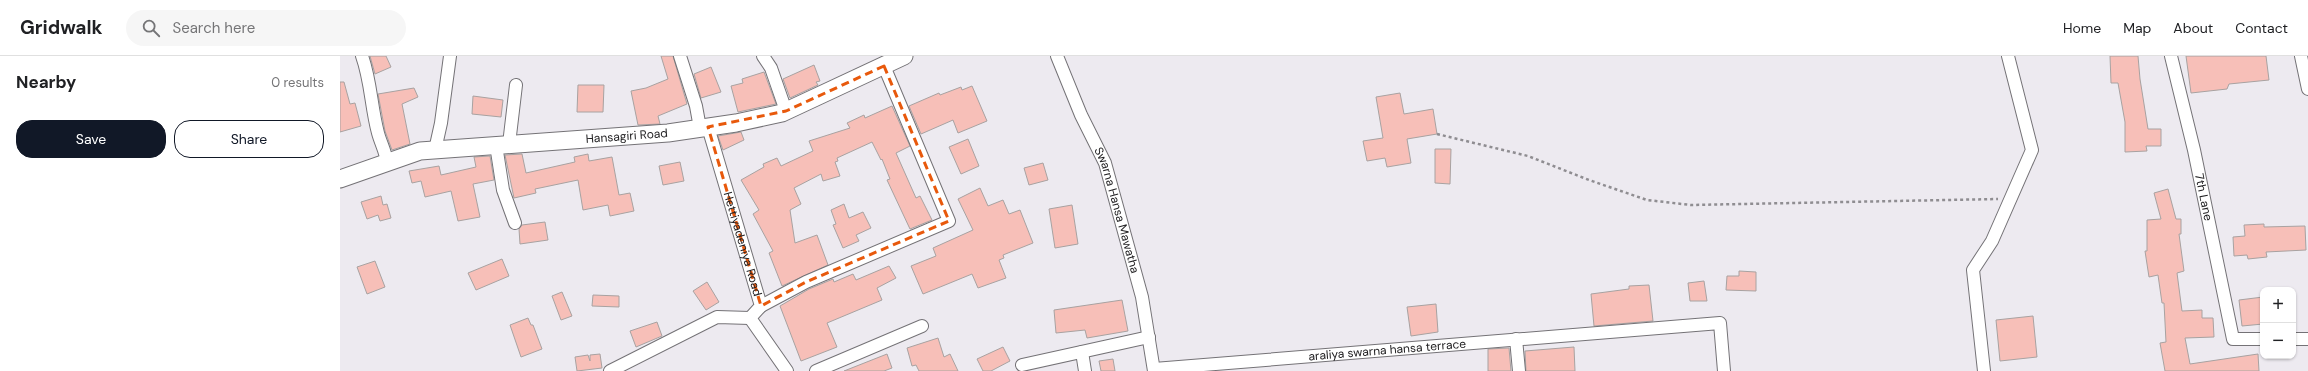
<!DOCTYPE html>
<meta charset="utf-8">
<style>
body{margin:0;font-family:"DM Sans",sans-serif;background:#f6f6f6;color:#202124}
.controls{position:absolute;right:12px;bottom:12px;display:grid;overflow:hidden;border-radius:8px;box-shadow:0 1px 3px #0004}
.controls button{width:36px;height:36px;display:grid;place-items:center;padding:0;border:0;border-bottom:1px solid #e0e0e0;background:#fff;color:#202124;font:20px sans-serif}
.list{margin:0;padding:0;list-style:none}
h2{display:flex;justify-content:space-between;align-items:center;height:52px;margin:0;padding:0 16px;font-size:17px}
h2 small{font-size:13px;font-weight:400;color:#757577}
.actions{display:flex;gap:8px;padding:12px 16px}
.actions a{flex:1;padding:9px 0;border:1px solid #111827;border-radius:16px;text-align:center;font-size:14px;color:#111827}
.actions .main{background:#111827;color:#fff}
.icon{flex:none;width:22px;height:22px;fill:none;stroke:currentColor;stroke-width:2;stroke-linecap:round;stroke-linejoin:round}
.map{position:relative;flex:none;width:1968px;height:315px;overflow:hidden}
header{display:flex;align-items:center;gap:24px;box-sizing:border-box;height:56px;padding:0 20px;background:#fff;border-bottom:1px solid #e0e0e0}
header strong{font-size:19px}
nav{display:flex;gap:22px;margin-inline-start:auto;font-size:14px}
.search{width:280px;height:36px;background:#f6f6f6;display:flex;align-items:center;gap:10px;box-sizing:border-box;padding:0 14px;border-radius:22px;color:#757577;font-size:15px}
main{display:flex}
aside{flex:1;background:#fff}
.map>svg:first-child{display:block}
.building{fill:#f7bfb8;stroke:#a8a2a1}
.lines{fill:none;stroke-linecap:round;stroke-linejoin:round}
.street-casing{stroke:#747276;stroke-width:14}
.secondary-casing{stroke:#747276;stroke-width:19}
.path{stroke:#8f8d91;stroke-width:2.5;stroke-dasharray:3 3;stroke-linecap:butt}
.street{stroke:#fff;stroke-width:12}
.secondary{stroke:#fff;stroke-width:17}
.marked{fill:none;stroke:#e8590c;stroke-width:3;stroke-dasharray:8 5;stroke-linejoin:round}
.labels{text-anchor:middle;stroke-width:3;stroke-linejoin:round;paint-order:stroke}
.street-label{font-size:12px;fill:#232224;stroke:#faf8fd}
</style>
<header>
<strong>Gridwalk</strong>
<div class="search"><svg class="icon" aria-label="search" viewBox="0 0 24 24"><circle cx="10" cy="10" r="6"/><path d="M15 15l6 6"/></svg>Search here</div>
<nav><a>Home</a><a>Map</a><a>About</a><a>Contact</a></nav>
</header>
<main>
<aside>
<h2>Nearby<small>0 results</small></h2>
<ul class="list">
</ul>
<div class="actions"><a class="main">Save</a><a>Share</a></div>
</aside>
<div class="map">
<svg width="1968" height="315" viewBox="0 0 1968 315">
<rect width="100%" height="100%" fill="#edeaf0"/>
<g class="building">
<polygon points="30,0 46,0 51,11 35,18"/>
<polygon points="321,0 333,0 347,48 318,60 320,68 298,69 291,35 306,32 328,23"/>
<polygon points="1770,0 1798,0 1800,23 1808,73 1821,73 1821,90 1806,90 1807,95 1785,96 1785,66 1778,27 1771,27"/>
<polygon points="1846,0 1926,0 1929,24 1889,28 1887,33 1851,37"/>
<polygon points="474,9 480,25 476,26 478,29 450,42 443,23"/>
<polygon points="371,11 381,36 361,42 354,18"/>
<polygon points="424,16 436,48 398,56 391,30 403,27 402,23"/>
<polygon points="0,26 4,26 10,48 15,47 21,70 0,76"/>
<polygon points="238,29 264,29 263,56 237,56"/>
<polygon points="632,30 647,65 618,77 613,64 581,78 569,50 599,37 600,39 621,31 622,34"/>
<polygon points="74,32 78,41 62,48 70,88 52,94 45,75 38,38"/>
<polygon points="1060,37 1064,58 1093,53 1097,78 1067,83 1071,107 1047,111 1045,102 1027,105 1023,85 1043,82 1036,41"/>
<polygon points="133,40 163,44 161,61 132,58"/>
<polygon points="552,50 570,90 556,97 576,142 580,140 592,164 570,173 547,124 550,123 542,103 541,104 532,86 497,102 498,105 495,106 500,120 483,125 481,118 454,132 461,148 450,154 455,187 477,179 488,209 442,230 429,197 433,195 413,158 419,154 401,124 424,111 423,108 437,102 441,110 473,95 469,85 510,72 507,67 524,59 525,62"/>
<polygon points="401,76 404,84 383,94 378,80"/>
<polygon points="628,83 639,110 621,118 609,91"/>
<polygon points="1095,93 1111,93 1110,128 1095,127"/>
<polygon points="182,98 186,117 235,106 234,101 248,98 249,105 272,101 279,139 290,137 294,155 270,160 268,149 243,154 238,124 195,133 196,137 174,142 165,99"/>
<polygon points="150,100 154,124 133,128 140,161 118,165 111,135 85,141 81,125 72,127 69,115 99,110 101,119 136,111 134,101"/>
<polygon points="340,106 344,125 323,129 319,110"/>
<polygon points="703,107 708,124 689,129 684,112"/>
<polygon points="640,132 648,150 663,144 669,158 680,154 693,187 663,199 664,202 659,204 666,222 638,232 632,218 583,238 571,210 596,200 593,192 633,174 618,143"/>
<polygon points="1828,133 1836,163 1841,163 1841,178 1839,178 1844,215 1837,217 1842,255 1862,254 1862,262 1873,262 1874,281 1845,282 1850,308 1918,298 1919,315 1825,315 1820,287 1826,286 1824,247 1822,247 1818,219 1809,221 1805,195 1807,195 1807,164 1821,163 1814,137"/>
<polygon points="41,140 43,149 47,148 51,162 40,165 38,159 27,163 21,146"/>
<polygon points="504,148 509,162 523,156 531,172 516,179 519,185 503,192 493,169 496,168 491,154"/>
<polygon points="732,149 738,188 715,192 709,153"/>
<polygon points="205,166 208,184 180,188 179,173 182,169"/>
<polygon points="1924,168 1924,171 1965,170 1966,194 1926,196 1927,201 1908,203 1907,199 1894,200 1893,181 1905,180 1904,169"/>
<polygon points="162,203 169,220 136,234 128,217"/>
<polygon points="35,205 45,231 27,238 17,211"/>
<polygon points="549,210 556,222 537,232 542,244 487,267 497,291 461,305 440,250 469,233 493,223 494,226 513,218 516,224"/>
<polygon points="1399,215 1416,216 1416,235 1386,234 1387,220 1399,220"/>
<polygon points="1364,225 1367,245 1350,245 1348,227"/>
<polygon points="367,226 379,246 366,254 353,235"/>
<polygon points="1309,229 1313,265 1254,270 1251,238 1289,233 1289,230"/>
<polygon points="222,236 232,260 221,264 212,240"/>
<polygon points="253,239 279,240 279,251 252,250"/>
<polygon points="1923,241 1923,268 1902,270 1899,244"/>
<polygon points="782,244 788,275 747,282 745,274 716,277 714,254"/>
<polygon points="1096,248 1098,276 1071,280 1067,251"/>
<polygon points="1693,260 1697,301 1660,305 1656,264"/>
<polygon points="188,262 191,269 193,269 202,293 181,301 170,269"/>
<polygon points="317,266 322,280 296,291 290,275"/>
<polygon points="598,282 604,301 610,298 618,315 579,315 576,309 572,310 567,292"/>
<polygon points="663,291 670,305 651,315 643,315 637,303"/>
<polygon points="1234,291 1235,315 1186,315 1185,295"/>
<polygon points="1169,292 1171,315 1148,315 1148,293"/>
<polygon points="260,298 262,312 237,315 235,301 248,299 250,305 250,299"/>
<polygon points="547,298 552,312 544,315 504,315"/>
<polygon points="773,303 775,315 761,315 759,305"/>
</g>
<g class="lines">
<g class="street-casing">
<g id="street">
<path d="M22 0C31 25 31 51 38 77 41 88 46 96 47 107"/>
<polyline points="340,0 356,50 360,72"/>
<polyline points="423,0 431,12 446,55"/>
<path id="s1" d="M717 0 741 59 765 107 802 241 814 315"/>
<path id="s2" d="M1831 0 1854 94 1893 283H1923"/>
<polyline points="1961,0 1968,33"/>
<path id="s3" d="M368 71 421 250 410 262 447 315"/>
<polyline points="169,88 176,29"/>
<polyline points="156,89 163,134 175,167"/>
<polyline points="95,94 101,67 110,0"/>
<polyline points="421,250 466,226 609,165 544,10"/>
<polyline points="1176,283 1179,315"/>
<polyline points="1953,283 1968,283"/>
<polyline points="742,296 745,315"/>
<polyline points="682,309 809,281"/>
<path id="s4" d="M814 313 1380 267 1384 315"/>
<polyline points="270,315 377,261 410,262"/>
<polyline points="476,315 582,270"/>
<polyline points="1644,315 1633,214 1652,185 1692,94 1668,0"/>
</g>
</g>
<g class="secondary-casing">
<g id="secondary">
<path id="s5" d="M0 123 80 95 328 77 396 67 442 57 564 0"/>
</g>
</g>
<polyline class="path" points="1097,78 1188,100 1249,124 1307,144 1351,149 1658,143"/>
<use href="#street" class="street"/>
<use href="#secondary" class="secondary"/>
</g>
<path class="marked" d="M544 10 609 165 466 226 421 250 368 71 446 55Z"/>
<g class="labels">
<g class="street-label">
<text dy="4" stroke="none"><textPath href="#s5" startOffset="292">Hansagiri Road</textPath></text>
<text dy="4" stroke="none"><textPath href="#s2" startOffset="145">7th Lane</textPath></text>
<text dy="4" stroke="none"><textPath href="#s1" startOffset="166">Swarna Hansa Mawatha</textPath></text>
<text dy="4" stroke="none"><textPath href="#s3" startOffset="122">Hettiyadeniya Road</textPath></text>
<text dy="4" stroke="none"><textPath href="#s4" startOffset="234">araliya swarna hansa terrace</textPath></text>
</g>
</g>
</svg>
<div class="controls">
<button>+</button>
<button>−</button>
</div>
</div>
</main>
